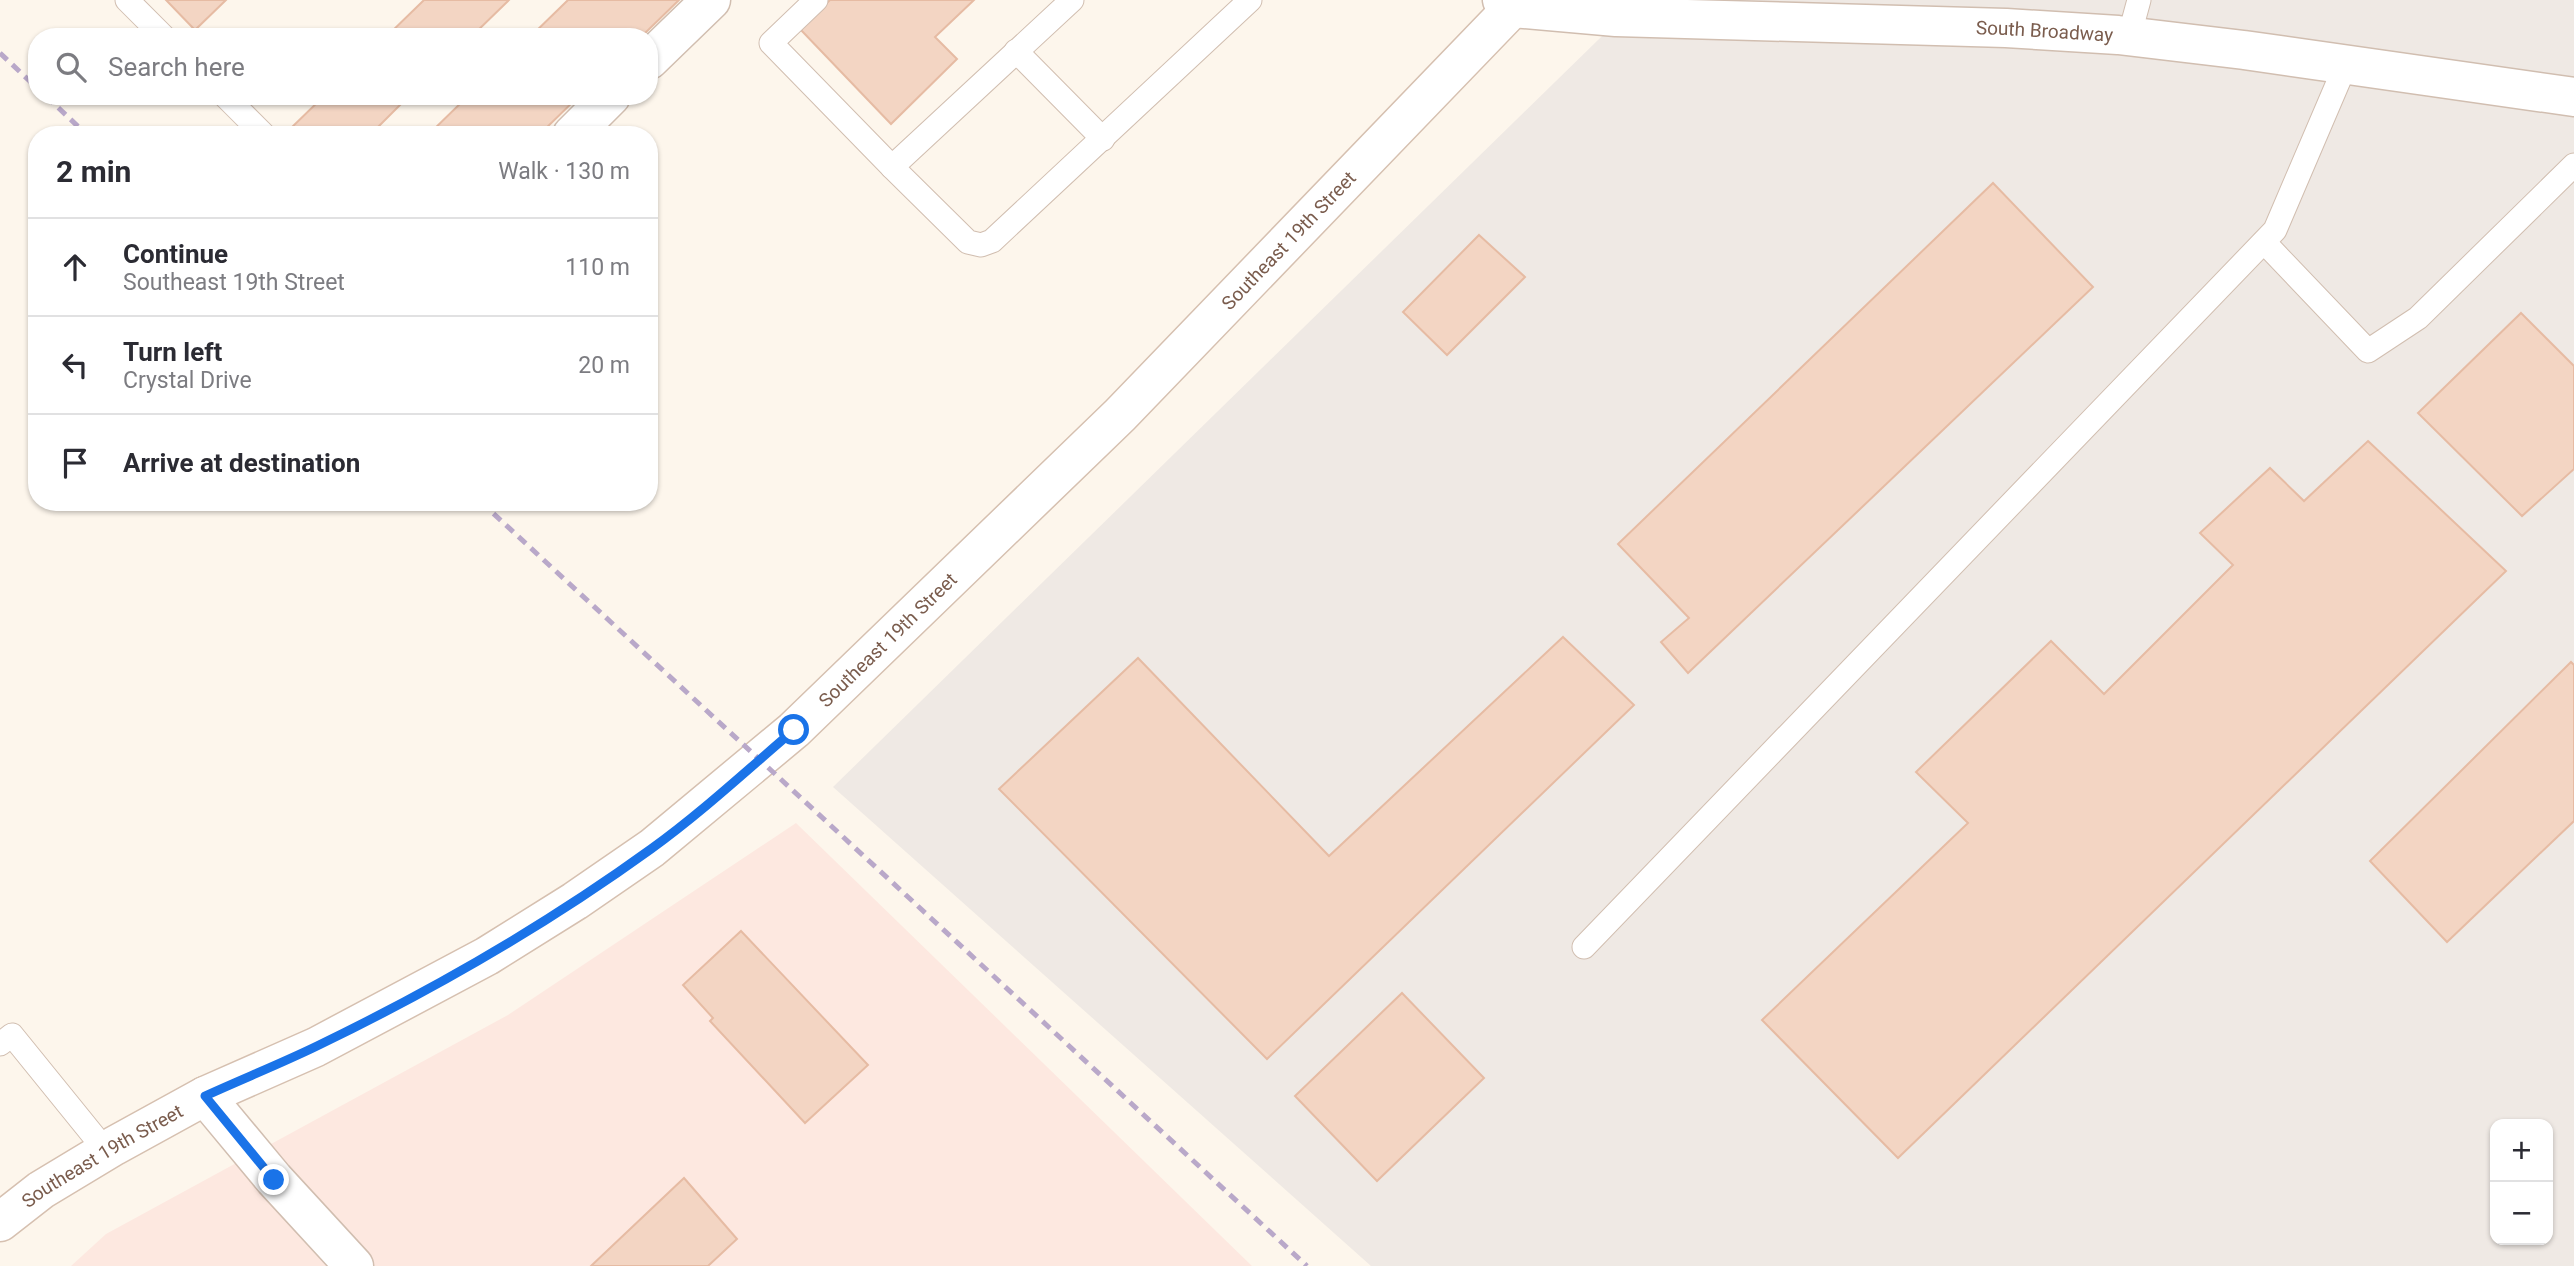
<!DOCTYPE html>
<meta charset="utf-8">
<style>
body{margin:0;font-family:Roboto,sans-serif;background:#f7f7f7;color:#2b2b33}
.controls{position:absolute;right:21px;bottom:21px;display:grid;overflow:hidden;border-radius:14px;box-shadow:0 2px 5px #0004}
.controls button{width:63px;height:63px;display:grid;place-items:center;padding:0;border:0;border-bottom:2px solid #e1e1e2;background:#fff;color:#2b2b33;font:35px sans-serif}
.stop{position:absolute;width:21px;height:21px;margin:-16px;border:5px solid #1a73e8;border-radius:50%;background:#fff}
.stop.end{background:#1a73e8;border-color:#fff;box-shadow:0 2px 7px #0008}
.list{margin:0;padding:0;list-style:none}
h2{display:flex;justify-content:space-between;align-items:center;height:91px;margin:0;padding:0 28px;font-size:30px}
h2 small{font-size:23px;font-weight:400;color:#7c7c81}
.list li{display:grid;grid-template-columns:46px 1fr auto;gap:21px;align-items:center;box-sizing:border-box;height:98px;padding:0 28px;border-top:2px solid #e1e1e2}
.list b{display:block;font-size:26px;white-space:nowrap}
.list p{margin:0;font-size:23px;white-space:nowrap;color:#7c7c81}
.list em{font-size:23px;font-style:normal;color:#7c7c81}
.icon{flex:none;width:38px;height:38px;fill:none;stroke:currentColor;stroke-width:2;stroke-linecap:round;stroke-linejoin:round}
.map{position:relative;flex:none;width:2574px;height:1266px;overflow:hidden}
.search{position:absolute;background:#fff;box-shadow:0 2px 5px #0004;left:28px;top:28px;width:630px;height:77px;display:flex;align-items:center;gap:18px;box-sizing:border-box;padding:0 24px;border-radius:28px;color:#7c7c81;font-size:26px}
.panel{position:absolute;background:#fff;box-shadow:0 2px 5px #0004;left:28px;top:126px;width:630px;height:385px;border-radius:28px}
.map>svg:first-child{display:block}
.commercial{fill:#fde8e0}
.industrial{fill:#efe9e4;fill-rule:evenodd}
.building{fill:#f3d5c3;stroke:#e6bba3;stroke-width:2}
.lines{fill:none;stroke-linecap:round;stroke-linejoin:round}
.service-casing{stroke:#d1beb0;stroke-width:25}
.minor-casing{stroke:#d1beb0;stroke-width:41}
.tertiary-casing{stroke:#d1beb0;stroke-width:41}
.secondary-casing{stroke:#d6c0b0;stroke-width:41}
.service{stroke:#fff;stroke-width:23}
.minor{stroke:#fff;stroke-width:38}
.tertiary{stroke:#fff;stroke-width:38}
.secondary{stroke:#fff;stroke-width:38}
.rail{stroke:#b9a8c9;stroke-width:5;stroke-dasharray:10 7;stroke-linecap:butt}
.route{stroke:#1a73e8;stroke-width:9}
.labels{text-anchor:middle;stroke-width:7;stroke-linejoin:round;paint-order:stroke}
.street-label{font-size:19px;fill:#7a5c4d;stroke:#fffaf3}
</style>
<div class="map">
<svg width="2574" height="1266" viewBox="0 0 2574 1266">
<rect width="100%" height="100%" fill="#fdf6ec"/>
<polygon class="commercial" points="796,823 1252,1266 71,1266 106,1234 508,1015"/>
<path class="industrial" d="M1639 0H2574V1266H1371L833 787ZM2495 1124H2548V1240H2495Z"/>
<g class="building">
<polygon points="166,0 226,0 195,30"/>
<polygon points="424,0 509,0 471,37 386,37"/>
<polygon points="568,0 679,0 641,37 530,37"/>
<polygon points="830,0 974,0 935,37 957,59 891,124 800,29"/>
<polygon points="324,96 409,96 370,135 297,135 291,128"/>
<polygon points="468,96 579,96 539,135 428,135"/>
<polygon points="1993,183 2093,287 1688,673 1661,642 1689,618 1618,544"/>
<polygon points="1479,235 1525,277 1447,355 1403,312"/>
<polygon points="2521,313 2574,366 2574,469 2522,516 2418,413"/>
<polygon points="2368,441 2506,571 1898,1158 1762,1020 1968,823 1916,772 2051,641 2104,694 2233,565 2200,533 2270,468 2304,501"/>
<polygon points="1563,637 1634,705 1267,1059 999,789 1138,658 1329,856"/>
<polygon points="2571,662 2574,665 2574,821 2447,942 2370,861"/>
<polygon points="741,931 868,1065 805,1123 710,1021 713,1018 683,985"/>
<polygon points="1402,993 1484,1078 1377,1181 1295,1096"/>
<polygon points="684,1178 737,1239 708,1266 591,1266"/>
</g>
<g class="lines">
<g class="service-casing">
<g id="service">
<polyline points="127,0 164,37"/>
<polyline points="816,0 771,43 892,167 1072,0"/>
<polyline points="2129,37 2139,0"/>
<polyline points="1016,51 1103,139"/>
<polyline points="225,96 264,135"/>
<polyline points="892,167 968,242 981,245 992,241 1250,0"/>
<polyline points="2264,242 2368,351 2418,318 2574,165"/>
<polyline points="1584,947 2275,230 2346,64"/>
<polyline points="0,1044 12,1035 106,1151"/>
</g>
</g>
<g class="minor-casing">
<g id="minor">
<polyline points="649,60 711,0"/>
<polyline points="572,135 611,96"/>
<polyline points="205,1096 274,1179 354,1266"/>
</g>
</g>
<g class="tertiary-casing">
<g id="tertiary">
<path id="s1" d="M1502 0 1512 8 1616 17 2006 28 2118 35 2244 50 2574 97"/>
</g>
</g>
<g class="secondary-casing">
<g id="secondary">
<path id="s2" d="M0 1222 41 1190 114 1146 205 1096 316 1047 487 956 575 901 652 848 794 730 1120 415 1520 0"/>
</g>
</g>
<use href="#service" class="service"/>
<use href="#minor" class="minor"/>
<use href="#tertiary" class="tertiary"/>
<use href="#secondary" class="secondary"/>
<g class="rail">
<polyline points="0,53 37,88"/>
<polyline points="46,96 87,135"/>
<polyline points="481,502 1307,1266"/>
</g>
</g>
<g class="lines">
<path class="route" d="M274 1180 205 1096C242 1079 280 1064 317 1046 433 990 546 925 651 849 701 813 747 770 794 730"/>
</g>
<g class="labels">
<g class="street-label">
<text dy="7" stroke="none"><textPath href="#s1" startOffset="546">South Broadway</textPath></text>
<text dy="7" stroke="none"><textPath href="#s2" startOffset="1634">Southeast 19th Street</textPath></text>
<text dy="7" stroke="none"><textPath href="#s2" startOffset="1068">Southeast 19th Street</textPath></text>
<text dy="7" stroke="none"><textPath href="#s2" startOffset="122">Southeast 19th Street</textPath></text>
</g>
</g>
</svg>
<div class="controls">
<button>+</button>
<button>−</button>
</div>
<div class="stop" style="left:794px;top:730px"></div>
<div class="stop end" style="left:274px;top:1180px"></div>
<div class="search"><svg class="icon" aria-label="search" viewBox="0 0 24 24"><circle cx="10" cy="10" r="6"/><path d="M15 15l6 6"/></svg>Search here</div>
<section class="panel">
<h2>2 min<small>Walk · 130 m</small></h2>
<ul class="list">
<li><svg class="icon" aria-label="ahead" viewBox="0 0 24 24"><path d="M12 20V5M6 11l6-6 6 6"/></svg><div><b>Continue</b><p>Southeast 19th Street</p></div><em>110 m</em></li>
<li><svg class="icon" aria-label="left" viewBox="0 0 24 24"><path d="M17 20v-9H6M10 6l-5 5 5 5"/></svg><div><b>Turn left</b><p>Crystal Drive</p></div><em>20 m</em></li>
<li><svg class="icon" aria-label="arrive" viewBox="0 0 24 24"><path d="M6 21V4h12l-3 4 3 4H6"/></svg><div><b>Arrive at destination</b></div></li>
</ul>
</section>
</div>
